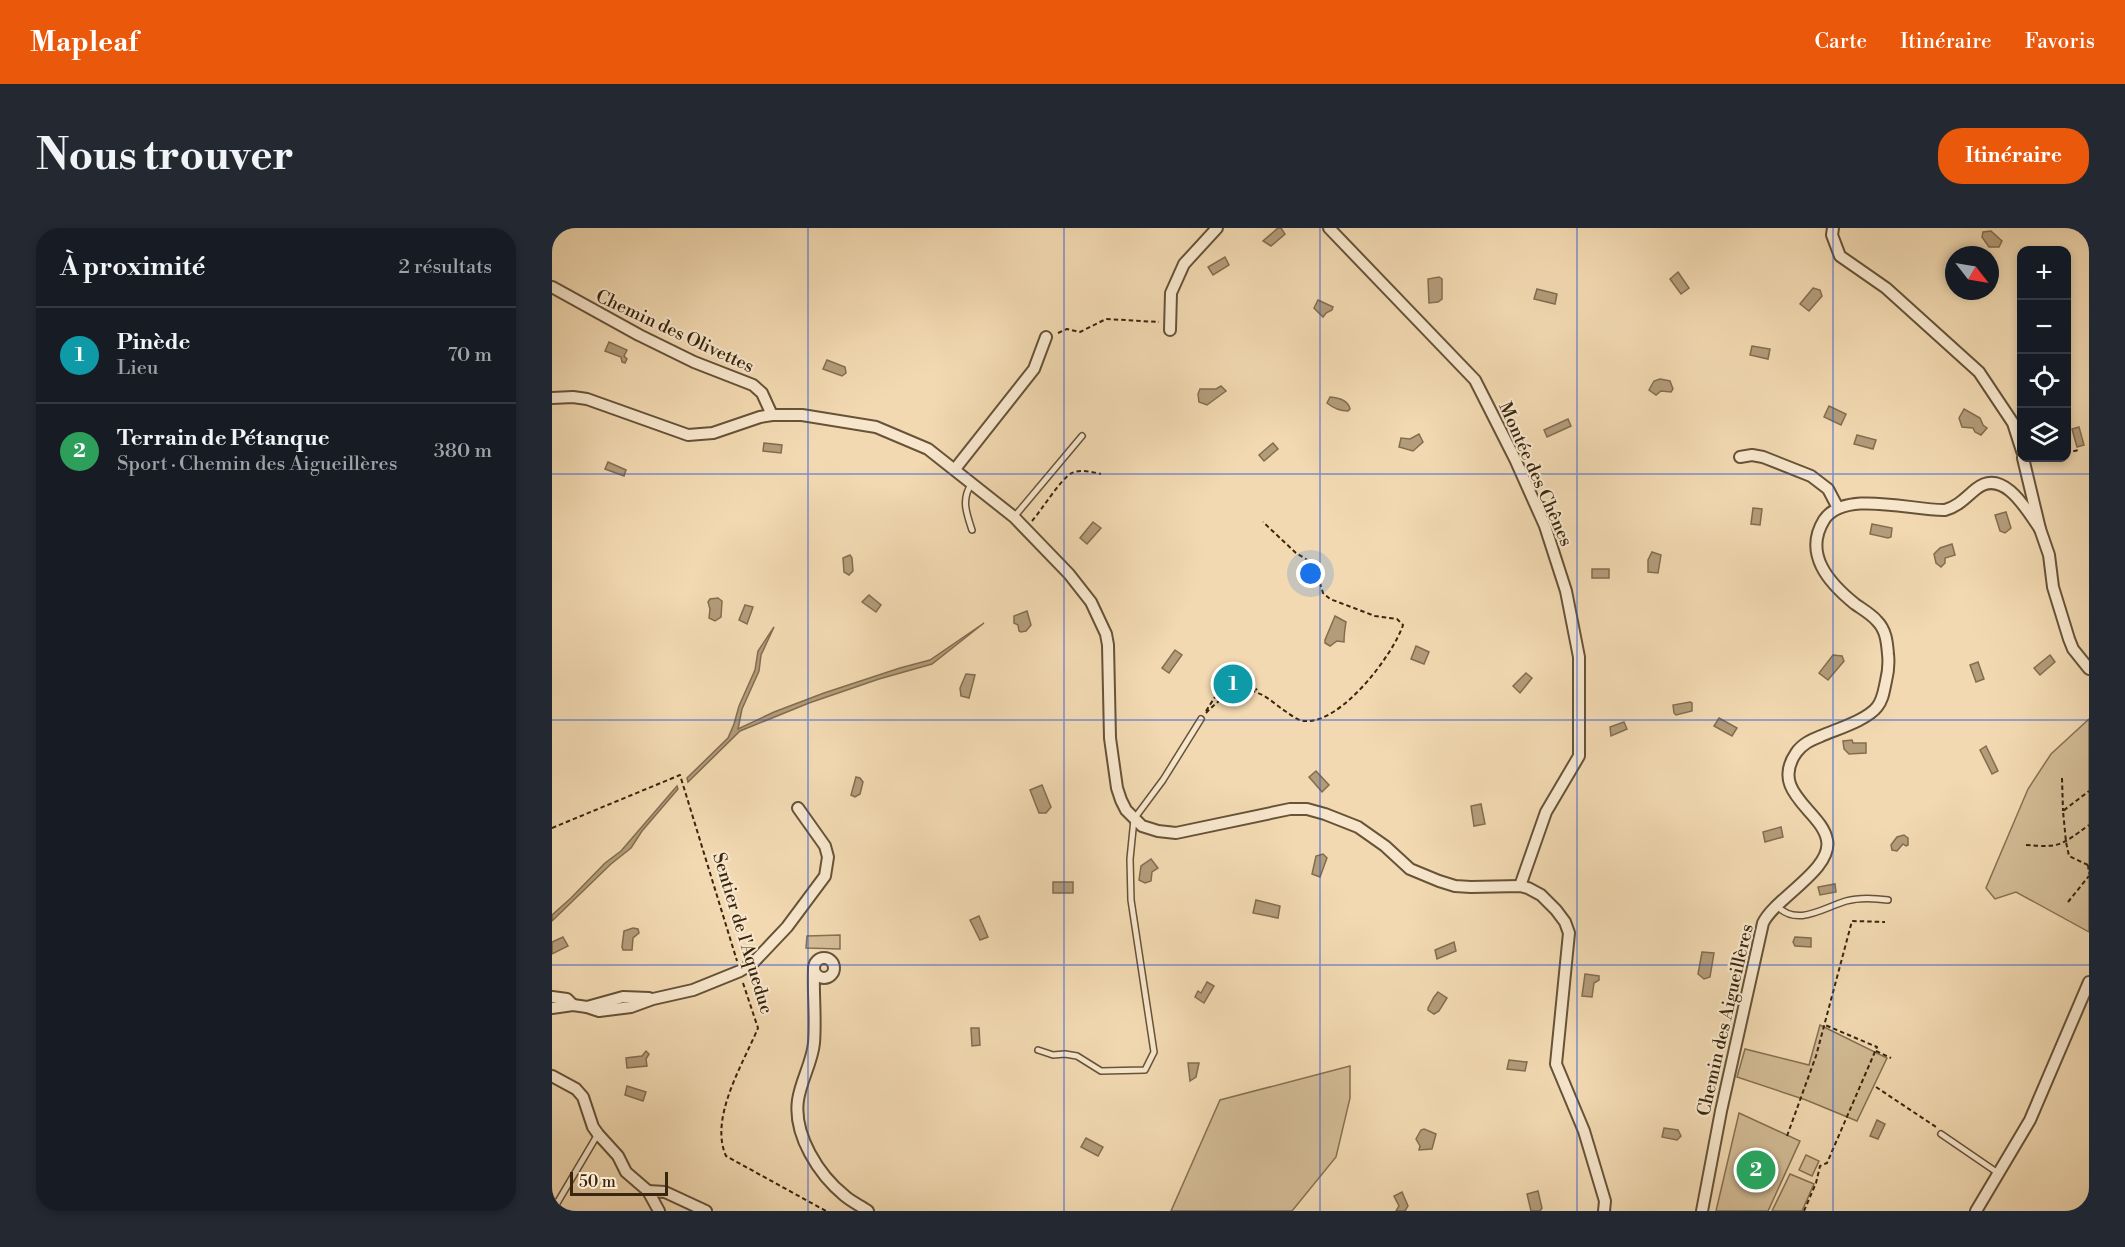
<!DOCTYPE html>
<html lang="fr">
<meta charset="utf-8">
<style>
body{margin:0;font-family:"Libre Bodoni",serif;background:#242831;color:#f1f3f6}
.controls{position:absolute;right:18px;top:18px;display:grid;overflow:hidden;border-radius:12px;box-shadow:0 3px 9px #0003}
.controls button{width:54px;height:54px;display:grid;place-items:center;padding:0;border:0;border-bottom:2px solid #363941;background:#171b24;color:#f1f3f6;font:30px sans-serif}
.compass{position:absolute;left:1393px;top:18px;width:54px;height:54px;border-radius:50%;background:#171b24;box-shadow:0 3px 9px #0003;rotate:121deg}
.scale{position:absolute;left:18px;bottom:15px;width:98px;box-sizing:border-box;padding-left:6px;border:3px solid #38260f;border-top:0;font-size:16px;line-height:21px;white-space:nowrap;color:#38260f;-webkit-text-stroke:4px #f7e6cc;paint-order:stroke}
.you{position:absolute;left:759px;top:346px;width:21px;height:21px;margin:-15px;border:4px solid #fff;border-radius:50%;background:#1a73e8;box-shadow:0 0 0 9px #1a73e833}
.badge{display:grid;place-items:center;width:39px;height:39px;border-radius:50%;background:#ea580c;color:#fff;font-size:20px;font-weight:700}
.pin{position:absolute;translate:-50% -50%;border:3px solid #fff;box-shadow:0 2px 6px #0006}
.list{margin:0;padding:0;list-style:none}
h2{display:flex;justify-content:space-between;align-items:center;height:78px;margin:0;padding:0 24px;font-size:26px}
h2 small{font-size:20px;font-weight:400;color:#9ea1a6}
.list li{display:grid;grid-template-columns:39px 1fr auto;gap:18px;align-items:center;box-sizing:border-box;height:96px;padding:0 24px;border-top:2px solid #363941}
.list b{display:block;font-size:22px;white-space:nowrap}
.list p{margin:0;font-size:20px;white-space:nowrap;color:#9ea1a6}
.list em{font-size:20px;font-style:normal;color:#9ea1a6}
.icon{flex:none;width:33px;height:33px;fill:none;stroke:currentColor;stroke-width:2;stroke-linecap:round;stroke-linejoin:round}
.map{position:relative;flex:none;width:1537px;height:983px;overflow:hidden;border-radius:24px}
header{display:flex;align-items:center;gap:36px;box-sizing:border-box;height:84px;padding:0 30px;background:#ea580c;color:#fff}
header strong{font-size:28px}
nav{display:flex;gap:33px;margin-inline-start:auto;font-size:21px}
.intro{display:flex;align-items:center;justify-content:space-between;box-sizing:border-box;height:144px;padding:0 36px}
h1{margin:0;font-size:42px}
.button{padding:15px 27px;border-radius:24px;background:#ea580c;color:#fff;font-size:21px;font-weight:700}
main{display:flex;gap:36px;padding:0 36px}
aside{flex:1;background:#171b24;border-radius:24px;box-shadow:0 3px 9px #0003}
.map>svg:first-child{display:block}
.green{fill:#d2bb95;stroke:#857052;stroke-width:1.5}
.water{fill:#b39c7a;stroke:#826d4f;stroke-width:1.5}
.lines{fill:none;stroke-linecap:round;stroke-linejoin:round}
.lane-casing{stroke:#665338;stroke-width:8}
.street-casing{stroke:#665338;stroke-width:14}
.path{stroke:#38260f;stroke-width:2;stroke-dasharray:4.5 3;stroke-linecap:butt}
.lane{stroke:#f7e6cc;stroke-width:5}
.street{stroke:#f7e6cc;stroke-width:10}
.grid{fill:none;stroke:#1d4ed8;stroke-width:1.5;stroke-opacity:0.55}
.labels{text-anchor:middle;stroke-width:4.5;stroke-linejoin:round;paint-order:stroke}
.street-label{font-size:18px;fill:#38260f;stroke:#f7e6cc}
</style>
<header>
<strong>Mapleaf</strong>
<nav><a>Carte</a><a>Itinéraire</a><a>Favoris</a></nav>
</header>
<div class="intro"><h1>Nous trouver</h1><a class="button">Itinéraire</a></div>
<main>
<aside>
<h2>À proximité<small>2 résultats</small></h2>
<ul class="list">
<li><span class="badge" style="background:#0f9aa8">1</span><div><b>Pinède</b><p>Lieu</p></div><em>70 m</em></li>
<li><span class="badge" style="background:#2e9e5b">2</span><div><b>Terrain de Pétanque</b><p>Sport · Chemin des Aigueillères</p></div><em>380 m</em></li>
</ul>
</aside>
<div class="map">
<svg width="1537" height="983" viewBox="0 0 1537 983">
<rect width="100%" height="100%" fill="#f2d9b1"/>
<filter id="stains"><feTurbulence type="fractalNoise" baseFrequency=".00333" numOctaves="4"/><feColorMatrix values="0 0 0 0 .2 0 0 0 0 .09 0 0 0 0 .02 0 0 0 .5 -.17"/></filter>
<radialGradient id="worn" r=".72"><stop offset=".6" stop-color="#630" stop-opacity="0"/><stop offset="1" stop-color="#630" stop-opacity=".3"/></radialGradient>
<g class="green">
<polygon points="1537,491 1537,704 1464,664 1443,671 1434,660 1476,561 1499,526"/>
<polygon points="288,707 288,721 254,720 255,708"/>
<polygon points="1268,797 1335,830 1305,893 1254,872 1185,849 1193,821 1257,837"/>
<polygon points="798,838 798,870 784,929 740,983 619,983 668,872"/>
<polygon points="1187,885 1248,913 1216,983 1164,983"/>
<polygon points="1254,927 1267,933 1260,948 1247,942"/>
<polygon points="1238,946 1262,956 1250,983 1220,983"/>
</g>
<g class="water">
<polygon points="726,0 729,0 733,6 719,18 711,13"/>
<polygon points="1439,3 1450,13 1447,19 1437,19 1430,9 1431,4"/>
<polygon points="673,29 677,37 661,47 656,39"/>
<polygon points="1126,44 1137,60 1129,66 1118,51"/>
<polygon points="887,49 890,51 890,71 886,74 877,75 876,51"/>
<polygon points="1261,60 1268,62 1270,68 1257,83 1248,76"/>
<polygon points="985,61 1005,66 1003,76 982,71"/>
<polygon points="766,72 781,79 780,82 774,85 771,89 762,80"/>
<polygon points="57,114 75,122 72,128 75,131 73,135 70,134 69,129 53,123"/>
<polygon points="1200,118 1218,121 1216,131 1198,127"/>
<polygon points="275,132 293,139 294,145 290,148 271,141"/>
<polygon points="1108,151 1118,153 1121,161 1119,164 1109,163 1104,167 1097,162 1102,153"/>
<polygon points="669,158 674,163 655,177 647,174 646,166 648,161 664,161"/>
<path d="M778 169C787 170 796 172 798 181L796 183C788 183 781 180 775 175Z"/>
<polygon points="1277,178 1294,186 1289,197 1272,189"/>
<polygon points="1412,181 1428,190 1431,197 1435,200 1429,207 1423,204 1421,200 1410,199 1407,190"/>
<polygon points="1016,191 1019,198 995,209 992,202"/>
<polygon points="1527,199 1532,217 1525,219 1520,201"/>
<polygon points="867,206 871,214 861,223 847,219 849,210 858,211"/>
<polygon points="1305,207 1324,212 1321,221 1302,216"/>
<polygon points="212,215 230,217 229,225 211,223"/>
<polygon points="721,215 726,221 712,233 707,227"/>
<polygon points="56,234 74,242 72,248 53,241"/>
<polygon points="1201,280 1210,281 1208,297 1199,296"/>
<polygon points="1454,284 1459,300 1453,305 1448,303 1443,287"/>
<polygon points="541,294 549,300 535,316 528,310"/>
<polygon points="1320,296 1340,300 1339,309 1336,310 1318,306"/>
<polygon points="1400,316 1403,327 1393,330 1393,335 1389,339 1384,335 1382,326 1388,320"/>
<polygon points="1100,324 1109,327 1106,345 1096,344 1096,332"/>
<polygon points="298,327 300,330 301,343 297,347 292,344 291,330"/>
<rect x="1040" y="341" width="17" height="9"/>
<polygon points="317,367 329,377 324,384 310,374"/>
<polygon points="166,370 170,373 169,389 163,393 157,390 158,381 156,374 158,371"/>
<polygon points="193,377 201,379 195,396 187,392"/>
<polygon points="475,383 479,397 474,403 469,404 467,403 466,397 462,395 462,388"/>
<path d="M783 388 794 394C793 400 792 408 792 414L785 413 778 418 773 415V412Z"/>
<polygon points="432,395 380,436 327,451 257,475 188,503 136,554 135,550 176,510 182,496 187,478 203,442 206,423 222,399 209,427 207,443 190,481 186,501 222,484 272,465 348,440 378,432"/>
<polygon points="864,418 877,424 872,436 859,431"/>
<polygon points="623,422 630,427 617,445 610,440"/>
<polygon points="1281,427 1290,428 1292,433 1276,452 1267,445"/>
<polygon points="1498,427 1503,434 1488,447 1482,440"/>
<polygon points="1426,434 1432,451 1424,454 1418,437"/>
<polygon points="974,445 980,450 968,465 961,458"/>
<polygon points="414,446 423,447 417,470 409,468 408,460"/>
<polygon points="1138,474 1140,475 1140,483 1124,487 1122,485 1121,477"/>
<polygon points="1167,490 1185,500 1180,508 1162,498"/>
<polygon points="1072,494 1075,501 1059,508 1058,499"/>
<polygon points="1300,512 1301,515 1314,515 1314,525 1297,526 1292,521 1291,513"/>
<polygon points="1434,518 1446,543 1440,546 1428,522"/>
<polygon points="764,543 777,557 770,564 757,549"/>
<polygon points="304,549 308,550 311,554 308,566 303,569 299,567"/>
<polygon points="490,557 499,579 494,585 487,585 478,562"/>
<polygon points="125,558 126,561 90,603 79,620 59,636 0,693 0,687 19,670 53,635 69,623"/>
<polygon points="929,576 933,596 922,598 919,578"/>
<polygon points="1229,599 1231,609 1213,614 1211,604"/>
<polygon points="1352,607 1356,610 1356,617 1354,618 1351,616 1345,623 1340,622 1339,617 1345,609"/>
<polygon points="771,626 775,630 768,649 760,646 764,628"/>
<polygon points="599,631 606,640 600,644 599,653 593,655 587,652 589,638"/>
<polygon points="521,654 521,665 501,665 501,654"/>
<polygon points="1283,656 1284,664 1268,667 1266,659"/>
<polygon points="704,672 728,678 726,690 701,685"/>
<polygon points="427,688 436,709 428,712 418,692"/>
<polygon points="81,700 86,701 87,705 81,710 80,722 71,722 70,719 72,703"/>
<polygon points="11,709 16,718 0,726 0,714"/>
<polygon points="1243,709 1259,710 1259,719 1243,718 1241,714"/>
<polygon points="902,714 904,723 885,731 883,722"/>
<polygon points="1150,724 1162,725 1158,749 1152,751 1146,746"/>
<polygon points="1033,746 1047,748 1047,752 1042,755 1040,769 1030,768"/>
<polygon points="655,754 662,758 652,775 643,769 646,763 649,765"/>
<polygon points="886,764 895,770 887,783 882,786 876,782 876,780 882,769"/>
<polygon points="419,800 427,800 428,817 420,818"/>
<polygon points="94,823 97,826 94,831 95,838 75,840 74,830 90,828"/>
<polygon points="957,832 975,834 973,843 955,841"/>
<polygon points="636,835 647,835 644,849 638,853"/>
<polygon points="75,858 94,864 91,873 73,867"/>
<polygon points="1325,892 1333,896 1326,911 1318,908"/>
<polygon points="1112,900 1126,902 1129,908 1125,912 1110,909"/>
<polygon points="872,901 884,906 880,921 867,922 868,918 864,911 869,902"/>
<polygon points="534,910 551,919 546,928 529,919"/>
<polygon points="986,963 990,980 988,983 979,983 975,966"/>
<polygon points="850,964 856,978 853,983 844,983 847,978 842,968"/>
</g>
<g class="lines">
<g class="lane-casing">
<g id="lane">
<polyline points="462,289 530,208"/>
<path d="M420 302C414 284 409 271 420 255"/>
<path d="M1225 678C1245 699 1271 680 1294 673 1308 669 1322 670 1336 672"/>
<polyline points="486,822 501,827 513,826 525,828 549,843 593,842 602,824 579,672 578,631 582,591 611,552 649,491"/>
<polyline points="1389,906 1446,945"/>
<polyline points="1,982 46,906"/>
</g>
</g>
<g class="street-casing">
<g id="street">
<polyline points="777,0 923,152 963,231 993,298 1014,363 1027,429 1027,528 994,584 968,658"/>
<polyline points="1281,0 1280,7 1288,28 1334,60 1427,144 1461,195 1470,223"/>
<polyline points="0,59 87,107 142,134 201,157 210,165 220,187"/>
<polyline points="618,102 619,65 632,36 665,0"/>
<polyline points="0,170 21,169 35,171 136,207 161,205 208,189 220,187 250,187 324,199 376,221 462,289 517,346 539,374 554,406 556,417 558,510 565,560 569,572 574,582 590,598 606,603 624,605 738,581 755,581 773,586 806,599 833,618 858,641 887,653 903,658 919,659 968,658 976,660 989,667 1004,682 1013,694 1017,705 1004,836 1032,903 1053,973 1052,983"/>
<polyline points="1188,229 1200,227 1211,229 1259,248 1276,261 1286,280"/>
<polyline points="1471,230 1488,301 1497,327 1501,359 1517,411 1521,421 1537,441"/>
<polyline points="403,241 482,141 494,109"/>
<circle cx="272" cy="740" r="10"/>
<path d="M262 741C261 765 264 790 262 815 260 835 249 852 246 872 241 907 267 947 293 968 300 974 309 978 316 983"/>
<polyline points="0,769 15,771 21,777"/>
<polyline points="35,779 71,769 97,770"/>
<polyline points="0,780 21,777 35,779 47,783 79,779 101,771 141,762 188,743 200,736 235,699 273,648 276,629 273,618 246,580"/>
<polyline points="0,848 24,861 31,869 41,899 46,906 66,928 74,944 96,963 107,983"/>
<polyline points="96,963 113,964 154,983"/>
<path d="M1150 983 1169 883 1211 695C1223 670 1281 641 1275 612 1270 583 1217 564 1244 525 1250 516 1259 512 1269 508 1285 501 1315 492 1325 479 1331 472 1332 462 1334 453 1336 445 1337 435 1336 426 1335 414 1334 402 1325 393 1319 386 1310 381 1303 376 1277 355 1251 326 1272 292 1292 261 1361 283 1393 282 1407 278 1414 269 1424 261 1451 239 1475 282 1488 301"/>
<polyline points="1424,983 1478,892 1537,754"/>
</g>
</g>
<g class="path">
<polyline points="506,105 515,101 528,104 554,91 607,94"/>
<polyline points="1514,225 1527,222"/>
<path d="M480 293C489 283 510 249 520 245 529 241 540 244 549 246"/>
<polyline points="654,483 670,458 683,445 687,445 705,462"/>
<path d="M654 485C666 472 687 455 706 465 716 469 724 477 733 483 739 487 746 493 753 493 789 496 841 427 851 397L845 391 823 388 778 371 771 365 762 336 744 325 711 294"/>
<polyline points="1510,550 1511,583"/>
<polyline points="0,600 128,547 185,733"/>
<path d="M1474 617C1509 620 1509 617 1537 597"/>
<polyline points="1536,637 1517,628 1514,614 1511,583 1537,563"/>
<polyline points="1536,637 1537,646"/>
<polyline points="1516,674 1537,648"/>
<path d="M191 755 206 800C191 836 157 890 174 928L274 983"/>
<polyline points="1324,823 1339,830"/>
<polyline points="1324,859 1384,899"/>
<polyline points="1235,908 1264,828 1300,693 1333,694"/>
<polyline points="1252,983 1264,955 1268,938 1275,935 1325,819 1273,797"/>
</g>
<use href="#lane" class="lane"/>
<use href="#street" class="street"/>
</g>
<path class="grid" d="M256 0V983M512 0V983M768 0V983M1025 0V983M1281 0V983M0 246H1537M0 492H1537M0 737H1537"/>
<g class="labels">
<g class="street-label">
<text transform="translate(123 103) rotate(25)" y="6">Chemin des Olivettes</text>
<text transform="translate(984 246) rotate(66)" y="6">Montée des Chênes</text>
<text transform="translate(191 705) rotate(73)" y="6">Sentier de l'Aqueduc</text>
<text transform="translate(1173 792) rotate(-77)" y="6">Chemin des Aigueillères</text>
</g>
</g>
<rect width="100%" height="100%" filter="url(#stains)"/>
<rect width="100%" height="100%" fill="url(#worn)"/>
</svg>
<div class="controls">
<button>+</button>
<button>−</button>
<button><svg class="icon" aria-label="locate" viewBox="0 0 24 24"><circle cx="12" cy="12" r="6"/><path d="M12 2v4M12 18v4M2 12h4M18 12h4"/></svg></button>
<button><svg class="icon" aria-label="layers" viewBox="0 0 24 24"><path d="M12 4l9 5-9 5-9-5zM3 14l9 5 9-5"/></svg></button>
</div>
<svg class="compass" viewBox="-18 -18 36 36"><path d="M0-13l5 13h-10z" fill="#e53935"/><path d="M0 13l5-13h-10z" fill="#9ea1a6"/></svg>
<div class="scale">50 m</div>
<div class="you"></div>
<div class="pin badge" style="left:681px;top:456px;background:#0f9aa8">1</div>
<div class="pin badge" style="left:1204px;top:942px;background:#2e9e5b">2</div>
</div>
</main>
